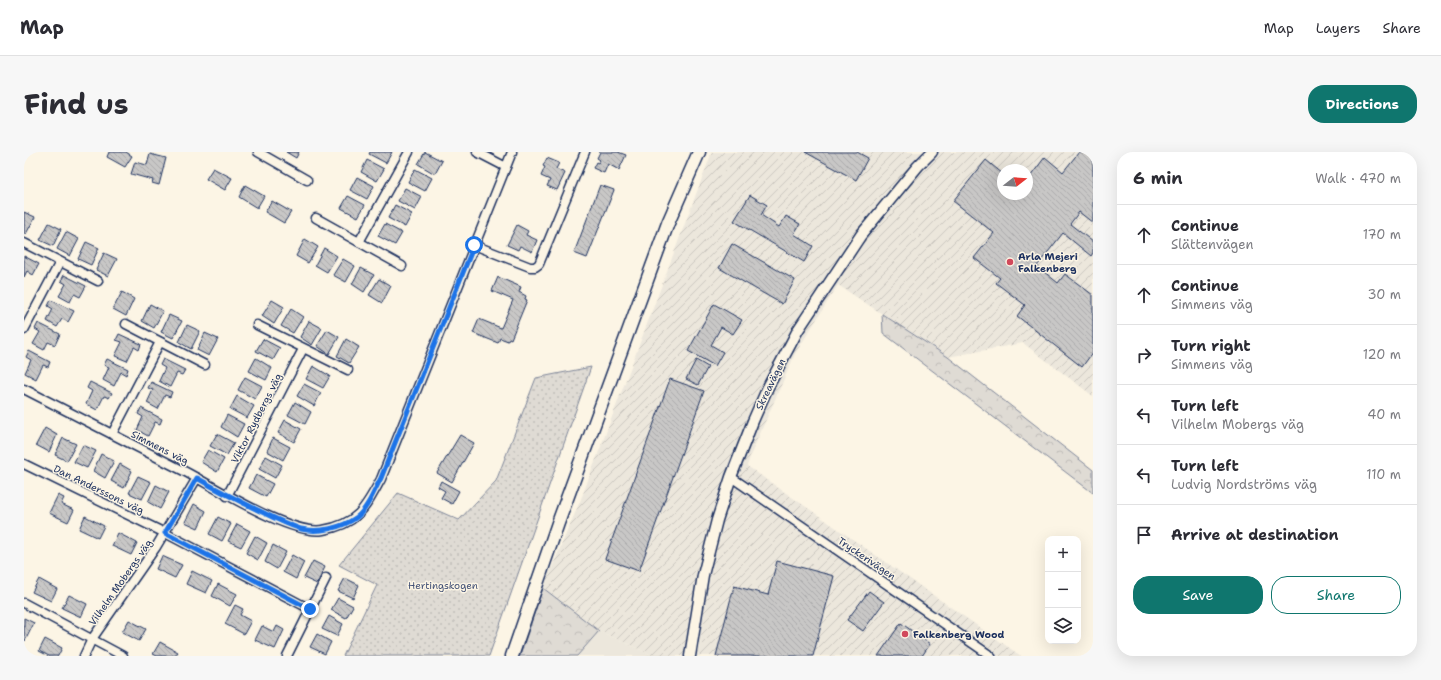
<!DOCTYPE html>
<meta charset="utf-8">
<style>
body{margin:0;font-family:"Shantell Sans",sans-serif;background:#f7f7f7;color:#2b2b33}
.controls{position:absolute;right:12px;bottom:12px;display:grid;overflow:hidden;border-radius:8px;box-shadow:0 4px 16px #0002}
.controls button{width:36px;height:36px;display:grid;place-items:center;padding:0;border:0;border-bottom:1px solid #e1e1e2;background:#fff;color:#2b2b33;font:20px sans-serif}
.compass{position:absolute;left:973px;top:12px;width:36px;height:36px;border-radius:50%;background:#fff;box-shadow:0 4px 16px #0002;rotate:73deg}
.stop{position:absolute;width:12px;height:12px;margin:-9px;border:3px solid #1a73e8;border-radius:50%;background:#fff}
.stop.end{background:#1a73e8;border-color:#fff;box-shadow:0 1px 4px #0008}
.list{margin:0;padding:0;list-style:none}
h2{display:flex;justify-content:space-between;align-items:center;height:52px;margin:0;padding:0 16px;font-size:17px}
h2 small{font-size:13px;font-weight:400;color:#7c7c81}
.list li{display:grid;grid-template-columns:26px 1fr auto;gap:12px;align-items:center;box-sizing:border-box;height:60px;padding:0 16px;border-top:1px solid #e1e1e2}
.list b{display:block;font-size:15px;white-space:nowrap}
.list p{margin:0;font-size:13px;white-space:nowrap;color:#7c7c81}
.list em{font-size:13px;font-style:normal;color:#7c7c81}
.actions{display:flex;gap:8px;padding:12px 16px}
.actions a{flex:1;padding:9px 0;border:1px solid #0f766e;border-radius:16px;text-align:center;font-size:14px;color:#0f766e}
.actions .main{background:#0f766e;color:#fff}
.icon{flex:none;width:22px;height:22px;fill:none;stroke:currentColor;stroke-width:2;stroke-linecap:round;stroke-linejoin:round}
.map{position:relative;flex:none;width:1069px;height:504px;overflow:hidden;border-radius:16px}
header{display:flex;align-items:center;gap:24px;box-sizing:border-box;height:56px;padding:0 20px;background:#fff;border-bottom:1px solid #e1e1e2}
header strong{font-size:19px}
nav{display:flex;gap:22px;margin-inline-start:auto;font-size:14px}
.intro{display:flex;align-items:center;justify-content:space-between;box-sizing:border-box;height:96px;padding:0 24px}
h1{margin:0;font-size:28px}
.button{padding:10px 18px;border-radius:16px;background:#0f766e;color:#fff;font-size:14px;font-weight:700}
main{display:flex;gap:24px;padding:0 24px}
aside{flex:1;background:#fff;border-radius:16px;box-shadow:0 4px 16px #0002}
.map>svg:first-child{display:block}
.built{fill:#ece7dc}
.industrial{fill:url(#industrial-furrows);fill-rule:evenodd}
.forest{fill:url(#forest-crowns);stroke:#7d8599}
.park{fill:url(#park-dots);stroke:#7d8599}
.building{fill:url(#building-back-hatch);stroke:#1b2f5e}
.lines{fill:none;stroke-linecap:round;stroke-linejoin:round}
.minor-casing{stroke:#1b2f5e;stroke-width:11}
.tertiary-casing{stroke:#1b2f5e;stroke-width:13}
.secondary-casing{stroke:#1b2f5e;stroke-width:15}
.minor{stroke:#fcf5e5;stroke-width:8}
.tertiary{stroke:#fcf5e5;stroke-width:10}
.secondary{stroke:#fcf5e5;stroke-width:12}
.route{stroke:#1a73e8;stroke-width:5}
.poi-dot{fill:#d1495b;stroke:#fcf5e5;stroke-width:1.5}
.labels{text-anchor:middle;stroke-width:3;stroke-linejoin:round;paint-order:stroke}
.poi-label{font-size:10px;font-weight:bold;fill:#1b2f5e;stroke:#fcf5e5;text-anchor:start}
.street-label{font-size:10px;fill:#1b2f5e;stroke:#fcf5e5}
.park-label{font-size:10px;fill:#425176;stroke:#fcf5e5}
</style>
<header>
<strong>Map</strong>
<nav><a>Map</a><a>Layers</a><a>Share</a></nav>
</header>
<div class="intro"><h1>Find us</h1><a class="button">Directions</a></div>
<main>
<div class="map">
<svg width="1069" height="504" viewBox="0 0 1069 504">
<defs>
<pattern id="industrial-furrows" width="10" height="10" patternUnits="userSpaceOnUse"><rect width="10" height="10" fill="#ece7dc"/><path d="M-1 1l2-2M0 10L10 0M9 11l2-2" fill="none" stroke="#cac6bf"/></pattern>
<pattern id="forest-crowns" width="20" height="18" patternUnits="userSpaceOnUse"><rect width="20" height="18" fill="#dfdbd4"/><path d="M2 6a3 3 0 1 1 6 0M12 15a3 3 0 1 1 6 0" fill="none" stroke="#bfbcb8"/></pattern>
<pattern id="park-dots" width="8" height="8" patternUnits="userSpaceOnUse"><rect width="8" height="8" fill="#dfdbd4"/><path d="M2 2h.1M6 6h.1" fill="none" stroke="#bfbcb8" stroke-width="1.8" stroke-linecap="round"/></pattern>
<pattern id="building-back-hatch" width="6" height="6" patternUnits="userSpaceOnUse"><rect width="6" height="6" fill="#c8c7c6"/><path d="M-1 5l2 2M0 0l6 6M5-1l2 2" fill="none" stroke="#ababac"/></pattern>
</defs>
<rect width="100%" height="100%" fill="#fcf5e5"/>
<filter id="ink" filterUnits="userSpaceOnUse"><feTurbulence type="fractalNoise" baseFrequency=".025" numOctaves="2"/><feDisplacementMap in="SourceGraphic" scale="8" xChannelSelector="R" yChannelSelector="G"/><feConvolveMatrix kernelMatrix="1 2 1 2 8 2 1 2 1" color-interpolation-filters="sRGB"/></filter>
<g filter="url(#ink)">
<polygon class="built" points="575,479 630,504 553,504"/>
<path class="industrial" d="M688 0H1069V244L999 191 924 205 814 133 771 202 727 302 723 314 997 504H630L575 479 519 436 557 347ZM979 18H1003V42H979Z"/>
<g class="forest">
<polygon points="858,162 924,205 1069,318 1069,341 859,181"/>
<polygon points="519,436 575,479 553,504 496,504"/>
</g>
<polygon class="park" points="567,215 465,504 319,504 353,433 315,413 374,341 435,368 472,329 512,226"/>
<g class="building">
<polygon points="85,0 102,0 108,4 101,15 83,5"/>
<polygon points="262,0 275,0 272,6"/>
<polygon points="346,0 368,0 362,11 345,2"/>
<polygon points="401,0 418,9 411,22 394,12"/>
<polygon points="576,0 594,0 602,3 595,18 584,12 580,21 569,16 572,10 574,11 576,8 573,6"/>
<polygon points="781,0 833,0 844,6 832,28"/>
<polygon points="1055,0 1069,0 1069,71 1055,60 1046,72 1069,90 1069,101 1067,104 1039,81 1013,114 1034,131 1041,122 1069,143 1069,200 1058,215 993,164 1001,153 972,131 976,126 950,106 970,81 929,49 962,8 979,22 979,42 1003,42 1003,29 1021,5 1039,20"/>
<polygon points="126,2 142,6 135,33 128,31 129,28 107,22 111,10 123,13"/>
<polygon points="523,6 535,11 532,17 541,21 533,38 523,34 526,28 517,24 521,15 519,14"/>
<polygon points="343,8 360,17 353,29 337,20"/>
<polygon points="189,16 208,26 201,38 182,27"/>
<polygon points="391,17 408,26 401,39 384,30"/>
<polygon points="333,25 350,34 343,47 326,38"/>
<polygon points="221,33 240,44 233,56 215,45"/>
<polygon points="576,33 590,38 563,106 550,101"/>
<polygon points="381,36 398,45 391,58 374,49"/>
<polygon points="726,43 743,53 737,63 755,75 762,64 776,72 770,82 789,94 780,110 710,69"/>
<polygon points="324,44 341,53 334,65 317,56"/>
<polygon points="248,49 267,60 260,71 241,60"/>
<polygon points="371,53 388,62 381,75 364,66"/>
<polygon points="0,60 11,65 2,82 0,81"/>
<polygon points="25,71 37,77 29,94 16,88"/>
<polygon points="361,72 378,81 371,93 354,84"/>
<polygon points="493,73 504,79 502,83 513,88 508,100 496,94 494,98 483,93"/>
<polygon points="42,80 55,87 46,104 33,97"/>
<polygon points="281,87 294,95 284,111 272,104"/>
<polygon points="62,90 75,96 67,113 54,107"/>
<polygon points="708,92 771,128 758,152 695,116"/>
<polygon points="300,96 313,104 303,120 291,113"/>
<polygon points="80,101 93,107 84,124 72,118"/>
<polygon points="0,104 15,112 9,123 3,119 0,125"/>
<polygon points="319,107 331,114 322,130 309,123"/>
<polygon points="337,116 350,123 340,140 328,132"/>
<polygon points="40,123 62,134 56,145 50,142 46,150 35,144 42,132 37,129"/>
<polygon points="474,125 497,135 495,140 502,144 501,147 503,148 487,187 485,186 484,189 476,186 474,191 449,181 455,167 477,176 489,148 468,139"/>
<polygon points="355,127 367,134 358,151 345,143"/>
<polygon points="98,140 110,147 102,164 89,157"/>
<polygon points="27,148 50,159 44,170 38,167 33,175 23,169 29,157 24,154"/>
<polygon points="248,148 260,155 250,172 238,164"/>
<polygon points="126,152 139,159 130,176 118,169"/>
<polygon points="690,152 718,168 709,182 697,175 687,193 699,200 691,214 664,199"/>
<polygon points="267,157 279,165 269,181 257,174"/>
<polygon points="145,163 158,169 149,186 137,180"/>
<polygon points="285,169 298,176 288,193 276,185"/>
<polygon points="14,171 36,182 31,193 24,190 20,198 9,192 16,180 11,177"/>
<polygon points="163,173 176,179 167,197 155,190"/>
<polygon points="303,178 315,185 305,202 293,194"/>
<polygon points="181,181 194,187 185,204 173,198"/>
<polygon points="95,182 117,192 115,198 110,195 103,209 91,204 98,190 92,188"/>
<polygon points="239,187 256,196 249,208 232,199"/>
<polygon points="322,187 335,195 325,211 313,204"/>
<polygon points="5,199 26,210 24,215 19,213 12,227 1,221 7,208 2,205"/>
<polygon points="232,206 248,216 242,228 225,219"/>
<polygon points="83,207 104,217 102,223 97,220 90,234 79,228 85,215 80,213"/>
<polygon points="139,207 161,218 158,223 153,221 146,235 135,229 141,216 136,213"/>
<polygon points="672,208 684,215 674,233 662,227"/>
<polygon points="289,214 306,224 299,236 282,227"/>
<polygon points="221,225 238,234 231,247 214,238"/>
<polygon points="646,227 680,239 615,419 581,407"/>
<polygon points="66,230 88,241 85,246 80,244 73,258 62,252 68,239 63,236"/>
<polygon points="127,230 148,240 146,245 141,243 134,257 123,251 129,238 124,236"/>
<polygon points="280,232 297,241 290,254 273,244"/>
<polygon points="213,244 230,254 223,266 206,257"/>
<polygon points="271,250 287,260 281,272 264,263"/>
<polygon points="117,256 138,267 136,272 131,270 124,284 113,278 119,265 114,262"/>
<polygon points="203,263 220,272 213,285 197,275"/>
<polygon points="261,268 277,277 270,290 254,281"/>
<polygon points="21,276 33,283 25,300 12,293"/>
<polygon points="193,282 210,291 203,303 186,294"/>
<polygon points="436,283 450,291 428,330 413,321"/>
<polygon points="39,286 52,292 43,309 31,303"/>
<polygon points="249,286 266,295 259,308 243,299"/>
<polygon points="59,293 72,299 63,316 50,310"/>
<polygon points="184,298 200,307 193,320 177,310"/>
<polygon points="77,302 90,309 81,326 69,319"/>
<polygon points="242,304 258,313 251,326 235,317"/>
<polygon points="96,312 108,319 100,336 87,329"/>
<polygon points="232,323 249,332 242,345 225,336"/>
<polygon points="114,324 127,330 118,347 105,341"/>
<polygon points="417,329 435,339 428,352 417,346 421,339 414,335"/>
<polygon points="132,333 145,340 136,357 124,350"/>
<polygon points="34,343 40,346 37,352 50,358 44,370 25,361"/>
<polygon points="170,352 182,359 174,376 161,370"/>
<polygon points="61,364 80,374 74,386 55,377"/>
<polygon points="194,365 207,372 198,389 185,382"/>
<polygon points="213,372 226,379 217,395 204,389"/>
<polygon points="94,381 113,391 107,403 88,394"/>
<polygon points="231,384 243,391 234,408 222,401"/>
<polygon points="249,393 262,400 253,417 241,410"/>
<polygon points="268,403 280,410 272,427 259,420"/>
<polygon points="138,404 158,413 151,426 132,417"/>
<polygon points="289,409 301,415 293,432 280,426"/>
<polygon points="753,409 810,424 789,504 692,504 710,434 744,443"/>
<polygon points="168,419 188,429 182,441 162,432"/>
<polygon points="321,426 335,433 329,446 314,439"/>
<polygon points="15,427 33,437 27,449 8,440"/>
<polygon points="194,432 213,442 206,454 188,444"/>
<polygon points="845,439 860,450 839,479 823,468"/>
<polygon points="45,443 63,452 57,465 38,456"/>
<polygon points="314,446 329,454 322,466 307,458"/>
<polygon points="211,453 219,457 216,463 227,469 220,482 201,472"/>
<polygon points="305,464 319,472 313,484 298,477"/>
<polygon points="0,466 10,471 1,489 0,488"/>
<polygon points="105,468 122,477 115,489 98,480"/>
<polygon points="877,471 906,492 898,504 854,504"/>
<polygon points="238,474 250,480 253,474 260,478 251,497 231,488"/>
<polygon points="293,482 307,490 301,502 286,495"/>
<polygon points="21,487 38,496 34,504 25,504 15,499"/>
<polygon points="136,490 154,500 151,504 133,504 129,502"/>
</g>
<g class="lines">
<g class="minor-casing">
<g id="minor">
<polyline points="234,0 283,28"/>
<polyline points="453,0 482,15"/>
<polyline points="292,66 378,114"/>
<polyline points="335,90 385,0"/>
<polyline points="0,91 74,129"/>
<polyline points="450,93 506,115 511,115 515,112 561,0"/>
<polyline points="102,172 181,213"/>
<polyline points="233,173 324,218"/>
<polyline points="0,178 36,110"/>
<path d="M0 237C52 264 104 290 156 317 188 333 266 384 299 378 334 372 342 355 357 327L488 0"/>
<polyline points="88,282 136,190"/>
<polyline points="0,312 141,381 286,457"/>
<polyline points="707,325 967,504"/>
<polyline points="203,344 279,197"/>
<polyline points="0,451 99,504"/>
<polyline points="60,504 68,487 132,395 173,326"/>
<polyline points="263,504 302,426"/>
</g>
</g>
<g class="tertiary-casing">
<polyline id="tertiary" points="666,504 679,423 693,368 707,325 729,269 744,235 774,178 837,83 894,14 908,0"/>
</g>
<g class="secondary-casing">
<polyline id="secondary" points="488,504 534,371 644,71 675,0"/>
</g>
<use href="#minor" class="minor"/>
<use href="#tertiary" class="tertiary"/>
<use href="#secondary" class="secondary"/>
</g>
</g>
<g class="lines" filter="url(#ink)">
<path class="route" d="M286 457 141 381 173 326C195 339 217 350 240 361 252 367 265 373 277 377 295 381 318 376 333 365 344 356 350 339 357 326L450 93"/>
</g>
<g class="poi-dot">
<circle cx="986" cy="110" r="4"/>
<circle cx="881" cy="482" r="4"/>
</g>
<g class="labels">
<g class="poi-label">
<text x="994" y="108">Arla Mejeri<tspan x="994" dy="12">Falkenberg</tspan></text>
<text x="889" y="486">Falkenberg Wood</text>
</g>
<g class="street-label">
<text transform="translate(746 232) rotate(-64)" y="4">Skreavägen</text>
<text transform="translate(232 266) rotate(-63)" y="4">Viktor Rydbergs väg</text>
<text transform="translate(136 295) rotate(27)" y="4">Simmens väg</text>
<text transform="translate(75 337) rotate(26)" y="4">Dan Anderssons väg</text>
<text transform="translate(843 406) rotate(34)" y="4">Tryckerivägen</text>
<text transform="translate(96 430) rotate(-55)" y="4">Vilhelm Mobergs väg</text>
</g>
<g class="park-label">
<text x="419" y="437">Hertingskogen</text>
</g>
</g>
</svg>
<div class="controls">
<button>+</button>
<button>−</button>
<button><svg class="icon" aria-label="layers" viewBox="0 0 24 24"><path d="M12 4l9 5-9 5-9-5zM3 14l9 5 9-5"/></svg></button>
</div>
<svg class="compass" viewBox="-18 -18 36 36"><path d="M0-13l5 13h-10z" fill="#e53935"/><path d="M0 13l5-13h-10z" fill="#7c7c81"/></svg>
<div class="stop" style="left:450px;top:93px"></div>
<div class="stop end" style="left:286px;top:457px"></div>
</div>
<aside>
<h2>6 min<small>Walk · 470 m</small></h2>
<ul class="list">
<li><svg class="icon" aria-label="ahead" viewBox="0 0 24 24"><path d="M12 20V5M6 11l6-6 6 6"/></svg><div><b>Continue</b><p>Slättenvägen</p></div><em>170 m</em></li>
<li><svg class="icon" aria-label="ahead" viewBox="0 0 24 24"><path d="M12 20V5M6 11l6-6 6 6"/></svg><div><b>Continue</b><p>Simmens väg</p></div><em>30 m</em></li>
<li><svg class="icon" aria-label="right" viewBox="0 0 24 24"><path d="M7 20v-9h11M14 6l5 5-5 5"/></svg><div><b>Turn right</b><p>Simmens väg</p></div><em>120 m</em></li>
<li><svg class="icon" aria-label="left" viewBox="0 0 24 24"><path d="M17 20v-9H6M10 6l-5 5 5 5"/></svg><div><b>Turn left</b><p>Vilhelm Mobergs väg</p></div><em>40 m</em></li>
<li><svg class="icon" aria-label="left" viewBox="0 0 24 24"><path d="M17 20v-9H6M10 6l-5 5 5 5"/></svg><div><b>Turn left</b><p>Ludvig Nordströms väg</p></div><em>110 m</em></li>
<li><svg class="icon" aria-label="arrive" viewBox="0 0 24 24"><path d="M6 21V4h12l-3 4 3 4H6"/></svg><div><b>Arrive at destination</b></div></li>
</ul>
<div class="actions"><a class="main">Save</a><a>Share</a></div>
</aside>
</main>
